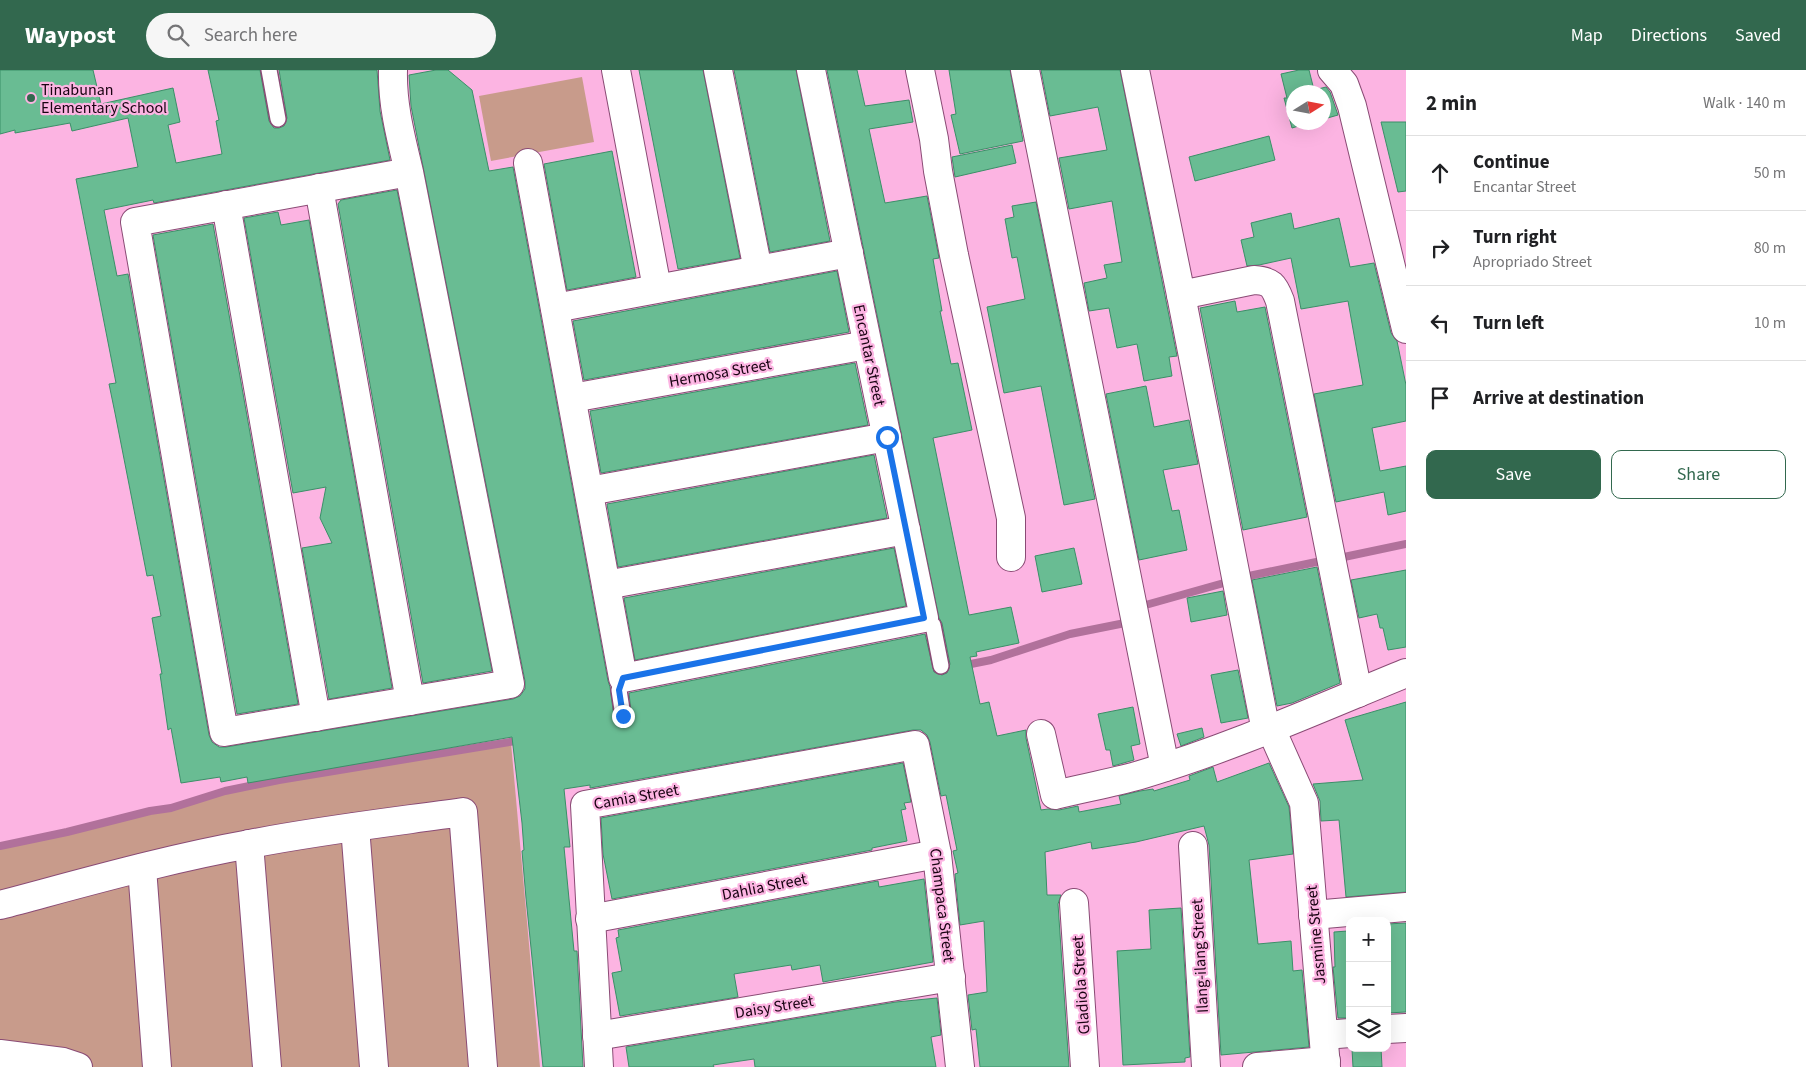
<!DOCTYPE html>
<meta charset="utf-8">
<style>
body{margin:0;font-family:"Source Sans 3",sans-serif;background:#f6f6f6;color:#202124}
.controls{position:absolute;right:15px;bottom:15px;display:grid;overflow:hidden;border-radius:10px;box-shadow:0 5px 20px #0002}
.controls button{width:45px;height:45px;display:grid;place-items:center;padding:0;border:0;border-bottom:1px solid #e0e0e0;background:#fff;color:#202124;font:25px sans-serif}
.compass{position:absolute;left:1286px;top:15px;width:45px;height:45px;border-radius:50%;background:#fff;box-shadow:0 5px 20px #0002;rotate:79deg}
.stop{position:absolute;width:15px;height:15px;margin:-11px;border:4px solid #1a73e8;border-radius:50%;background:#fff}
.stop.end{background:#1a73e8;border-color:#fff;box-shadow:0 1px 5px #0008}
.list{margin:0;padding:0;list-style:none}
h2{display:flex;justify-content:space-between;align-items:center;height:65px;margin:0;padding:0 20px;font-size:21px}
h2 small{font-size:16px;font-weight:400;color:#757577}
.list li{display:grid;grid-template-columns:32px 1fr auto;gap:15px;align-items:center;box-sizing:border-box;height:75px;padding:0 20px;border-top:1px solid #e0e0e0}
.list b{display:block;font-size:19px;white-space:nowrap}
.list p{margin:0;font-size:16px;white-space:nowrap;color:#757577}
.list em{font-size:16px;font-style:normal;color:#757577}
.actions{display:flex;gap:10px;padding:15px 20px}
.actions a{flex:1;padding:11px 0;border:1px solid #32684e;border-radius:10px;text-align:center;font-size:18px;color:#32684e}
.actions .main{background:#32684e;color:#fff}
.icon{flex:none;width:28px;height:28px;fill:none;stroke:currentColor;stroke-width:2;stroke-linecap:round;stroke-linejoin:round}
.map{position:relative;flex:none;width:1406px;height:997px;overflow:hidden}
header{display:flex;align-items:center;gap:30px;box-sizing:border-box;height:70px;padding:0 25px;background:#32684e;color:#fff}
header strong{font-size:24px}
nav{display:flex;gap:28px;margin-inline-start:auto;font-size:18px}
.search{width:350px;height:45px;background:#f6f6f6;display:flex;align-items:center;gap:12px;box-sizing:border-box;padding:0 18px;border-radius:28px;color:#757577;font-size:19px}
main{display:flex}
aside{flex:1;background:#fff}
.map>svg:first-child{display:block}
.green{fill:#c89b8b}
.lines{fill:none;stroke-linecap:round;stroke-linejoin:round}
.stream{stroke:#b1719b;stroke-width:8}
.building{fill:#69bc93;stroke:#3b8f68}
.service-casing{stroke:#8a4b75;stroke-width:18}
.minor-casing{stroke:#8a4b75;stroke-width:30}
.service{stroke:#fff;stroke-width:15}
.minor{stroke:#fff;stroke-width:28}
.route{stroke:#1a73e8;stroke-width:6}
.poi-dot{fill:#32684e;stroke:#fcb4e2;stroke-width:2}
.labels{text-anchor:middle;stroke-width:4.5;stroke-linejoin:round;paint-order:stroke}
.poi-label{font-size:16px;fill:#190312;stroke:#fcb4e2;text-anchor:start}
.street-label{font-size:16px;fill:#190312;stroke:#fcb4e2}
</style>
<header>
<strong>Waypost</strong>
<div class="search"><svg class="icon" aria-label="search" viewBox="0 0 24 24"><circle cx="10" cy="10" r="6"/><path d="M15 15l6 6"/></svg>Search here</div>
<nav><a>Map</a><a>Directions</a><a>Saved</a></nav>
</header>
<main>
<div class="map">
<svg width="1406" height="997" viewBox="0 0 1406 997">
<rect width="100%" height="100%" fill="#fcb4e2"/>
<g class="green">
<polygon points="582,7 594,72 491,91 479,26"/>
<polygon points="511,673 540,997 0,997 0,776 67,762 149,741 171,738 225,721 279,710"/>
</g>
<g class="lines">
<g class="stream">
<polyline points="1344,487 1406,474"/>
<polyline points="1244,507 1326,490"/>
<polyline points="1142,536 1231,511"/>
<polyline points="961,596 991,590 1070,564 1130,552"/>
<polyline points="0,776 67,762 150,741 171,738 225,721 279,710 522,670"/>
</g>
</g>
<g class="building">
<polygon points="0,0 93,0 101,34 173,18 180,52 168,55 176,93 222,84 216,51 219,50 208,0 260,0 269,51 274,58 279,58 284,56 287,48 279,0 377,0 380,41 390,90 154,133 153,130 104,140 117,206 128,204 209,665 212,672 219,677 226,677 513,629 520,626 525,619 525,611 411,36 409,5 436,0 448,0 472,20 489,101 513,97 608,611 610,617 614,647 616,652 624,655 632,650 629,623 925,564 934,602 942,605 947,603 950,594 942,553 939,548 827,0 857,0 865,36 909,30 913,52 869,59 885,133 927,126 939,188 933,189 942,241 940,241 951,294 958,293 972,360 933,368 969,545 1011,537 1019,573 976,582 977,586 970,587 980,634 989,632 997,666 1026,660 1026,668 1041,740 1048,739 1059,740 1078,736 1079,742 1121,734 1119,726 1140,721 1153,719 1154,721 1190,710 1189,706 1213,697 1217,712 1269,693 1289,737 1293,784 1249,790 1258,874 1291,871 1293,901 1302,900 1309,977 1221,985 1209,775 1204,756 1136,772 1092,779 1091,772 1045,782 1047,825 1061,825 1058,834 1069,997 980,997 976,959 972,960 968,925 987,922 984,851 960,855 955,804 958,803 953,781 957,780 946,725 941,726 930,672 927,665 921,660 913,660 590,718 590,715 564,719 570,777 564,777 574,881 577,881 583,997 543,997 526,828 522,781 524,780 522,753 512,667 248,713 247,707 221,712 220,707 181,713 171,658 168,660 160,604 162,604 152,548 161,546 153,505 147,506 115,343 109,314 116,313 76,109 138,97 128,48 72,61 70,53 15,63 15,60 0,64"/>
<polygon points="639,0 703,0 740,188 678,199"/>
<polygon points="734,0 796,0 830,171 770,182"/>
<polygon points="949,0 1010,0 1023,71 960,84 951,45 956,44"/>
<polygon points="1041,0 1120,0 1177,286 1169,287 1172,306 1144,311 1137,274 1117,278 1109,238 1089,241 1084,213 1107,208 1104,195 1122,192 1112,131 1069,139 1059,88 1107,80 1098,37 1050,46"/>
<polygon points="1299,0 1309,0 1314,20 1326,17 1330,22 1338,45 1324,49 1324,22 1294,22 1294,52 1312,52 1292,58 1284,28 1287,28 1281,4"/>
<polygon points="1381,52 1406,52 1406,121 1398,122"/>
<polygon points="1269,66 1275,90 1195,111 1189,87"/>
<polygon points="1012,75 1016,93 955,107 952,87"/>
<polygon points="612,81 636,207 567,220 544,94"/>
<polygon points="397,120 492,601 423,613 338,134 341,130"/>
<polygon points="1036,132 1095,429 1064,435 1041,316 1004,323 987,237 1025,229 1017,187 1012,188 1005,149 1014,147 1012,136"/>
<polygon points="278,142 281,155 309,150 392,618 329,629 302,478 332,473 320,448 326,417 293,423 244,148"/>
<polygon points="1291,143 1294,159 1339,148 1350,197 1374,193 1391,263 1397,271 1406,315 1406,351 1372,358 1380,401 1406,396 1406,441 1388,445 1384,422 1336,432 1314,324 1363,315 1348,231 1301,239 1291,188 1259,195 1247,196 1241,170 1254,167 1251,153"/>
<polygon points="213,154 298,634 237,644 153,165"/>
<polygon points="837,201 849,262 584,310 573,251"/>
<polygon points="1235,231 1237,242 1265,237 1307,447 1243,460 1200,238"/>
<polygon points="855,293 868,355 601,403 590,341"/>
<polygon points="1146,316 1154,357 1189,350 1198,394 1163,400 1172,441 1179,440 1187,480 1139,490 1106,324"/>
<polygon points="874,385 887,448 618,497 607,434"/>
<polygon points="894,478 906,536 635,590 624,528"/>
<polygon points="1074,478 1082,514 1042,522 1035,486"/>
<polygon points="1317,497 1340,613 1292,633 1277,636 1252,510"/>
<polygon points="1406,500 1406,577 1388,580 1383,558 1380,558 1377,544 1359,548 1351,510"/>
<polygon points="1223,521 1227,545 1191,552 1187,528"/>
<polygon points="1238,600 1248,648 1221,653 1211,605"/>
<polygon points="1406,632 1406,822 1346,827 1339,750 1321,751 1320,731 1313,714 1363,710 1345,650"/>
<polygon points="1133,637 1140,674 1131,676 1134,690 1113,696 1110,680 1106,680 1098,644"/>
<polygon points="1202,658 1204,667 1181,676 1177,664"/>
<polygon points="903,693 911,732 904,733 906,739 901,740 907,771 872,778 872,780 612,829 603,784 601,748"/>
<polygon points="924,809 933,892 823,912 820,895 792,900 791,895 734,904 738,927 620,946 612,903 622,901 616,868 619,867 618,860 878,811 879,817"/>
<polygon points="1181,838 1190,987 1185,988 1185,992 1123,995 1117,881 1151,879 1149,840"/>
<polygon points="1406,853 1406,942 1387,943 1387,854"/>
<polygon points="1348,858 1350,858 1350,948 1338,948 1333,897 1335,897 1334,862 1348,861"/>
<polygon points="937,928 941,965 931,967 936,997 755,997 754,989 713,995 714,997 629,997 626,977 896,932"/>
<polygon points="1381,978 1382,997 1353,997 1352,979"/>
</g>
<g class="lines">
<g class="service-casing">
<g id="service">
<polyline points="269,0 278,49"/>
<polyline points="924,548 933,555 941,596"/>
<polyline points="623,608 619,620 623,646"/>
</g>
</g>
<g class="minor-casing">
<g id="minor">
<path d="M393 0C392 35 401 68 409 102L510 614 224 662 135 152 409 102"/>
<polyline points="616,0 657,218"/>
<polyline points="718,0 758,200"/>
<polyline points="920,0 934,69 938,101 954,185 1011,448 1011,487"/>
<polyline points="1025,0 1165,697"/>
<polyline points="1135,0 1181,225 1266,661"/>
<polyline points="1332,0 1344,14 1352,36 1406,259"/>
<polyline points="528,93 623,608 924,548 811,0"/>
<polyline points="319,118 410,631"/>
<polyline points="226,135 316,647"/>
<path d="M1181 225 1254 210C1271 211 1274 215 1280 231L1358 623"/>
<polyline points="555,238 849,183"/>
<polyline points="572,328 867,275"/>
<polyline points="589,421 887,367"/>
<polyline points="606,515 906,460"/>
<polyline points="1271,659 1304,733 1326,997"/>
<path d="M1041 664 1055 725C1083 718 1112 713 1140 705 1231 678 1318 639 1406 603"/>
<polyline points="355,757 374,997"/>
<polyline points="249,774 267,997"/>
<polyline points="1193,776 1206,997"/>
<polyline points="142,798 157,997"/>
<polyline points="1074,833 1085,997"/>
<path d="M0 835C83 813 166 789 250 774 321 760 392 752 463 742L483 997"/>
<polyline points="1313,845 1406,837"/>
<polyline points="590,849 937,784"/>
<polyline points="1387,959 1406,958"/>
<polyline points="1324,965 1350,963"/>
<polyline points="597,966 951,907"/>
<polyline points="0,984 63,992 78,997"/>
<polyline points="599,997 585,735 915,675 937,784 960,997"/>
<polyline points="1257,997 1326,991"/>
</g>
</g>
<use href="#service" class="service"/>
<use href="#minor" class="minor"/>
</g>
<g class="lines">
<polyline class="route" points="623,646 619,620 623,608 924,548 887,367"/>
</g>
<circle class="poi-dot" cx="31" cy="28" r="5"/>
<g class="labels">
<g class="poi-label">
<text x="41" y="25">Tinabunan<tspan x="41" dy="18">Elementary School</tspan></text>
</g>
<g class="street-label">
<text transform="translate(870 285) rotate(78)" y="6">Encantar Street</text>
<text transform="translate(720 302) rotate(-10)" y="6">Hermosa Street</text>
<text transform="translate(636 726) rotate(-10)" y="6">Camia Street</text>
<text transform="translate(764 816) rotate(-11)" y="6">Dahlia Street</text>
<text transform="translate(943 835) rotate(83)" y="6">Champaca Street</text>
<text transform="translate(1315 865) rotate(-95)" y="6">Jasmine Street</text>
<text transform="translate(1199 886) rotate(-93)" y="6">Ilang-ilang Street</text>
<text transform="translate(1080 915) rotate(-94)" y="6">Gladiola Street</text>
<text transform="translate(774 936) rotate(-9)" y="6">Daisy Street</text>
</g>
</g>
</svg>
<div class="controls">
<button>+</button>
<button>−</button>
<button><svg class="icon" aria-label="layers" viewBox="0 0 24 24"><path d="M12 4l9 5-9 5-9-5zM3 14l9 5 9-5"/></svg></button>
</div>
<svg class="compass" viewBox="-18 -18 36 36"><path d="M0-13l5 13h-10z" fill="#e53935"/><path d="M0 13l5-13h-10z" fill="#757577"/></svg>
<div class="stop" style="left:887px;top:367px"></div>
<div class="stop end" style="left:623px;top:646px"></div>
</div>
<aside>
<h2>2 min<small>Walk · 140 m</small></h2>
<ul class="list">
<li><svg class="icon" aria-label="ahead" viewBox="0 0 24 24"><path d="M12 20V5M6 11l6-6 6 6"/></svg><div><b>Continue</b><p>Encantar Street</p></div><em>50 m</em></li>
<li><svg class="icon" aria-label="right" viewBox="0 0 24 24"><path d="M7 20v-9h11M14 6l5 5-5 5"/></svg><div><b>Turn right</b><p>Apropriado Street</p></div><em>80 m</em></li>
<li><svg class="icon" aria-label="left" viewBox="0 0 24 24"><path d="M17 20v-9H6M10 6l-5 5 5 5"/></svg><div><b>Turn left</b></div><em>10 m</em></li>
<li><svg class="icon" aria-label="arrive" viewBox="0 0 24 24"><path d="M6 21V4h12l-3 4 3 4H6"/></svg><div><b>Arrive at destination</b></div></li>
</ul>
<div class="actions"><a class="main">Save</a><a>Share</a></div>
</aside>
</main>
